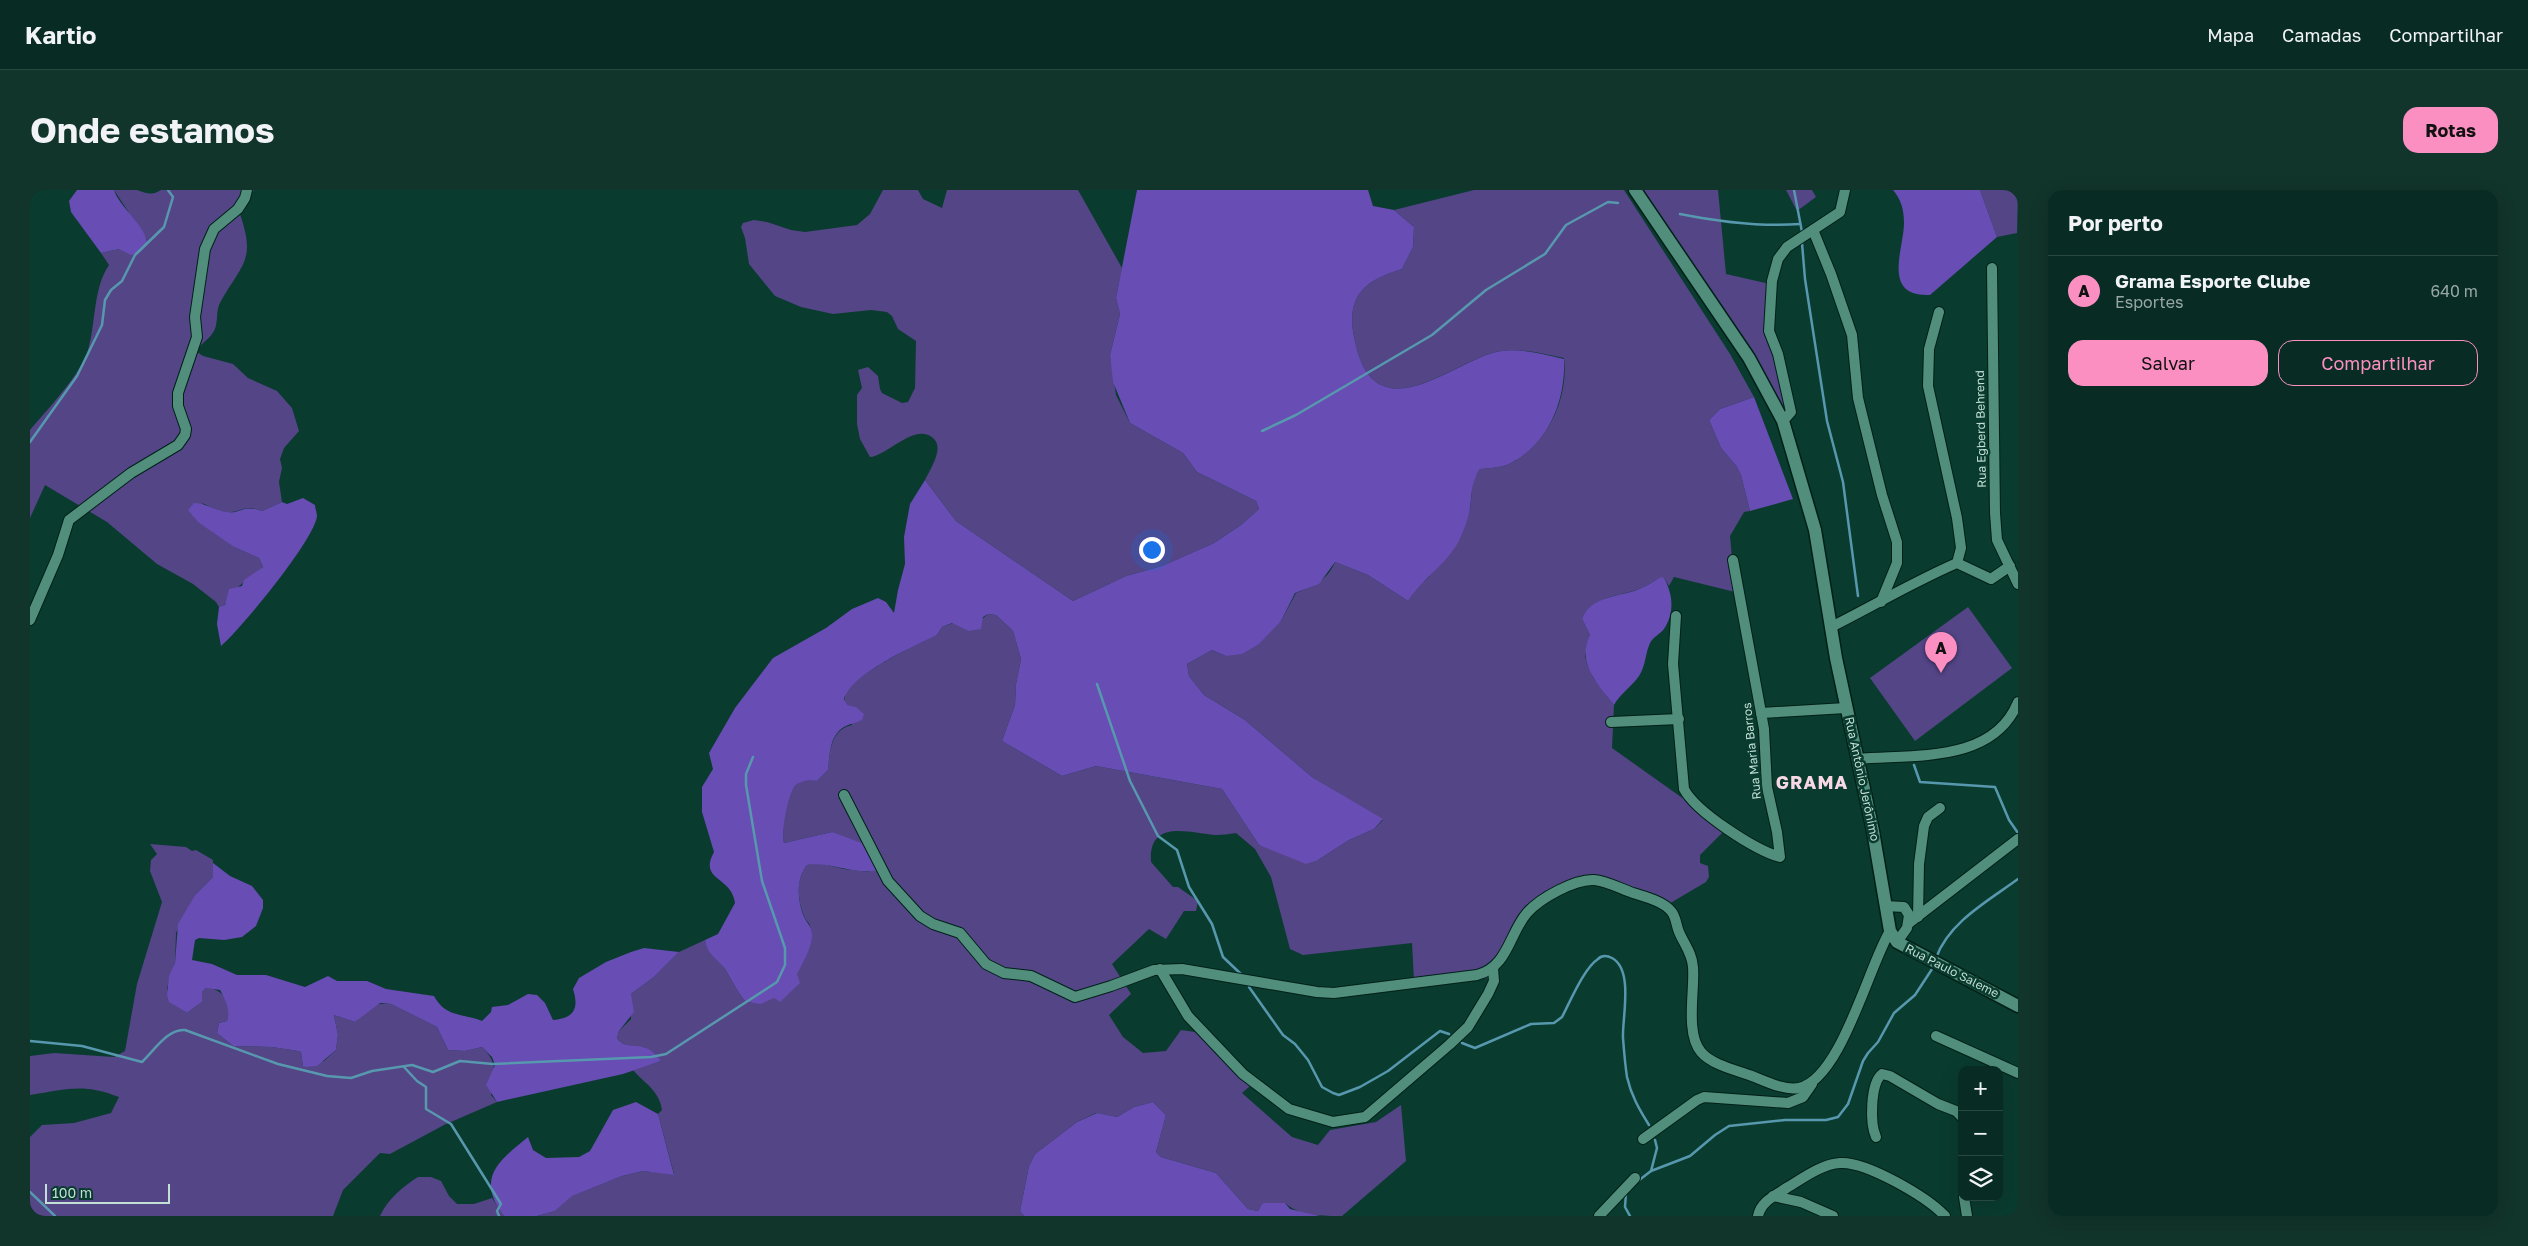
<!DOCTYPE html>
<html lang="pt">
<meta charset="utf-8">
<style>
body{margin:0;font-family:"Golos Text",sans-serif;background:#11342b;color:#f1f3f6}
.controls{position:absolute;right:15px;bottom:15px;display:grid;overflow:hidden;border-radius:10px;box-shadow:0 5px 20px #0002}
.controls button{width:45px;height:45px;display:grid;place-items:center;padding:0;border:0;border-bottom:1px solid #294841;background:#082c23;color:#f1f3f6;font:25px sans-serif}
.scale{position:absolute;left:15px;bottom:12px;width:125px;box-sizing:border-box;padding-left:5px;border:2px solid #c1dfd4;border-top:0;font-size:14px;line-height:18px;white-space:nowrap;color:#c1dfd4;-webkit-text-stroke:4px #0a3b2f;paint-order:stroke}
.you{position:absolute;left:1121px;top:359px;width:18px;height:18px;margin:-12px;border:4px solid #fff;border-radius:50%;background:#1a73e8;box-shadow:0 0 0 8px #1a73e833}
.badge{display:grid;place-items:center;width:32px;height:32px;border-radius:50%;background:#fc8fc2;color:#111;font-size:16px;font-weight:700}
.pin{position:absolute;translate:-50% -41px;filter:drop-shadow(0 1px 2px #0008)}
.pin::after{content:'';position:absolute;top:26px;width:18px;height:15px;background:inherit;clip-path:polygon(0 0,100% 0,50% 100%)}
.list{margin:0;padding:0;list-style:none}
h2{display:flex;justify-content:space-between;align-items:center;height:65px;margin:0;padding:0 20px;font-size:21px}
h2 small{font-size:16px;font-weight:400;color:#98a7a6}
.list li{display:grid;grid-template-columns:32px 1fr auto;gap:15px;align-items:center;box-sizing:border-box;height:70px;padding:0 20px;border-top:1px solid #294841}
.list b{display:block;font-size:19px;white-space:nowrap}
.list p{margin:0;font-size:16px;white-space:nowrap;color:#98a7a6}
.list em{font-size:16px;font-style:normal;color:#98a7a6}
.actions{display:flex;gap:10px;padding:15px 20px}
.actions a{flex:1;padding:11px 0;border:1px solid #fc8fc2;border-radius:15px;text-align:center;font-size:18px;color:#fc8fc2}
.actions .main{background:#fc8fc2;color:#111}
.icon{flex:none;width:28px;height:28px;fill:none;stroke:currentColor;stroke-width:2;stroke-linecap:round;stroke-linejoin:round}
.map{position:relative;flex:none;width:1988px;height:1026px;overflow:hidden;border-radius:15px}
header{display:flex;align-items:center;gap:30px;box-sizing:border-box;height:70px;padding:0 25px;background:#082c23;border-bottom:1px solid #294841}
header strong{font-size:24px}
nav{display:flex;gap:28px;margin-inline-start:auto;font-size:18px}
.intro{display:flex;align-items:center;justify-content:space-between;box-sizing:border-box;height:120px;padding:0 30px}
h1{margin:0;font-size:35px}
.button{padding:12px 22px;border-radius:15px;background:#fc8fc2;color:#111;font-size:18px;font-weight:700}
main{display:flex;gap:30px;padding:0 30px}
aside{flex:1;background:#082c23;border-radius:15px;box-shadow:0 5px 20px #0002}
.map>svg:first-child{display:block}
.green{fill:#534586}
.forest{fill:#674db4}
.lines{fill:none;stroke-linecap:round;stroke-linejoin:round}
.stream{stroke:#5798ae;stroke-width:2.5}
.street-casing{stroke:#002018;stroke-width:12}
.secondary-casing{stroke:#002018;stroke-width:15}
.street{stroke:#518e7b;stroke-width:10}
.secondary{stroke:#518e7b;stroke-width:12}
.labels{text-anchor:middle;stroke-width:5;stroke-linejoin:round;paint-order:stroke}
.street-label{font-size:12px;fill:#c1dfd4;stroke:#0a3b2f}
.district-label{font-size:18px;font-weight:bold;letter-spacing:1px;fill:#f9d8e5;stroke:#0a3b2f}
</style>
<header>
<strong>Kartio</strong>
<nav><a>Mapa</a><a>Camadas</a><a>Compartilhar</a></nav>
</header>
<div class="intro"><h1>Onde estamos</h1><a class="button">Rotas</a></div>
<main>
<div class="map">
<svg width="1988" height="1026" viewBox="0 0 1988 1026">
<rect width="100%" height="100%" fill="#0a3b2f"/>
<g class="green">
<path d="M84 0C91 0 100 0 107 0 116 3 122 6 131 0H224L209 21C226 70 214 71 191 111 185 120 189 132 184 141 179 150 171 152 167 162L173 166 203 174 218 188 247 201 262 218 269 241 254 258 250 269 252 278 249 292 252 312 232 321C212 314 216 321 200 322 190 323 181 317 172 313L204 357 229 368 233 377 198 405C198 412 196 416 189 417L186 412 163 394 127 374 77 332 15 295 0 328V240C16 221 52 183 58 160 66 133 63 98 79 75L71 63 89 59 94 60 117 50Z"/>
<path d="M853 0H888L893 9 912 18 917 0H1048L1092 78 1086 108 1090 124 1080 165 1086 205 1100 233 1153 263 1167 282 1226 311 1229 319 1211 335 1184 353 1132 376 1096 386 1043 411 926 331 895 290C900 279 915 258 903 248 885 232 857 266 840 267L830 249 827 234V205L832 198 828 180 838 177 848 186 850 199 852 203 872 213 878 212 885 198 886 151 868 139 862 126 857 122 841 120 803 124 771 117 745 106 719 74 715 48 711 37 713 33 724 30 737 32 761 40 775 42 827 35 840 24Z"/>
<path d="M1444 0H1594L1700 164 1724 207 1690 219 1679 230 1691 258 1707 277 1711 285 1720 321 1714 322 1700 346 1705 402 1644 387 1639 396 1634 388H1631C1624 391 1617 396 1609 399 1590 406 1559 407 1552 429L1560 445 1555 466 1557 474 1563 487 1584 515 1582 558 1696 639 1670 665V673L1678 676 1679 687 1676 692 1637 715 1556 687 1519 701 1495 716 1462 788 1384 791 1382 753 1273 765 1260 759 1241 687 1225 659 1206 643C1199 644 1192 645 1186 645 1160 643 1118 628 1121 672L1143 697H1148L1168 711 1166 721H1154L1136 749 1119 739 1082 774 1101 804 1079 825 1093 847 1113 863 1136 861 1151 840 1165 842 1220 896 1212 903 1262 947 1288 955 1300 940 1346 932 1371 915 1376 971 1312 1026C1293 1026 1269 1026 1255 1013H1234L1228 1021 1218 1019 1186 983 1131 967 1126 962 1136 925 1123 912 1104 917 1087 927 1066 923 1047 932 1005 964 999 976 990 1021 994 1026H507L525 1021 541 1006 592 986 613 981 644 984 628 924 632 920C629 900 615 894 603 880L631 871 614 857C604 859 594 857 587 848L589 841 601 829V804L624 787 649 762 675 750C677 764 688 768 695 779 702 790 707 802 716 812 734 815 742 810 754 798 766 785 788 756 780 736 779 732 775 730 774 726 767 709 766 689 777 675L789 673 814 679 839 682 802 642 754 653C751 642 757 604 765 596 772 589 779 590 787 591L798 580C800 562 800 540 822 535 820 528 813 513 815 506 819 486 888 454 907 445L912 437 923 433 938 441 958 424 966 425 983 441 991 469 986 494 985 515 972 551 1032 586 1066 576 1192 599 1229 655 1288 670 1319 650 1344 639 1353 630 1282 587 1215 530 1174 505 1159 486 1157 474 1182 460 1196 466 1251 431 1266 403C1283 396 1297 391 1305 372L1338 385 1378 411 1386 398 1399 387 1440 320 1443 291 1450 279C1460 278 1471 278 1481 273 1517 255 1539 208 1534 168 1513 164 1488 157 1466 162 1425 171 1353 237 1329 166 1324 149 1318 127 1326 110 1334 92 1354 85 1372 79L1383 57 1384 37 1364 20Z"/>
<polygon points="1610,0 1688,0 1696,84 1740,94 1734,133 1749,187 1760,235"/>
<polygon points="1756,0 1782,0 1786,7 1767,21"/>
<polygon points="1950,0 1988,0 1987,43 1967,47"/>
<polygon points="1938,417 1982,478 1885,551 1840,488"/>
<path d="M120 654 156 657 162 661 166 660 183 670V687L165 705 146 743 145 773 137 798 140 812 157 823 172 812V802L176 798C193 798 204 815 197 831L189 833 187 843 203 856 242 857 268 861 271 862 273 877 294 871 306 860 308 845 304 825 325 832 346 814H361L407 837 418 860 435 861 452 857C469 874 464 882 461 905L467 912 414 935 360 964 350 963 313 1000 303 1026H0V947L12 935 44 933 81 923 89 907C54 893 37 899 0 905V866L24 863 84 867 95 861 107 794 132 712 120 681 121 670 127 664Z"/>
<path d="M388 987H401L411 991 419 1006 427 1014H444L462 1008 474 1026H350C359 1008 371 998 388 987Z"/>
</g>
<g class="forest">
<path d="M47 0H84C89 17 118 37 117 55L110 62 101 65 89 59 71 63 41 22 39 11Z"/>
<path d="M1107 0H1338L1343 16 1364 20 1384 37 1383 57 1372 79C1354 85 1334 92 1326 110 1318 127 1324 149 1329 166 1353 237 1426 171 1466 162 1488 157 1513 164 1534 169 1536 209 1519 254 1481 273 1471 278 1460 278 1450 279 1441 293 1442 303 1440 319 1438 330 1432 346 1426 356 1413 377 1391 390 1378 411L1338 385 1305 372 1289 394 1265 403 1251 431 1229 454 1212 464 1196 466 1182 460 1157 474 1159 486 1174 505 1215 530 1282 587 1353 629 1344 639 1319 650 1288 670 1276 674 1229 655 1192 599 1066 576 1032 586 972 551 985 515 986 494 991 469 983 441 966 425 958 424 953 427 951 439 938 441 922 433 912 437 907 445C883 457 822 483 814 509L817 515 826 517 834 524 832 530C826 533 819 534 814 537 799 546 800 565 798 580L787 591C779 590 772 590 765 596 758 604 751 642 754 653L802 642 837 655 848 680C825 686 800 671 777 675 766 689 767 710 774 727 777 733 782 737 782 744 783 757 773 773 767 784L770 793 750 812 744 808 731 814 716 812C707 802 702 790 695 779 687 768 677 765 675 750L688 744 705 713C702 686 668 691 684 662L672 622V597L683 579 679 563 705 518 743 468 796 438 822 419 848 408 856 412 864 423 868 400 875 374 874 347 880 314 895 290 926 331 1043 411 1096 386 1132 376 1184 353 1211 335 1229 319 1226 311 1167 282 1153 263 1100 233 1083 192 1080 165 1090 124 1086 108Z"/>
<path d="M1863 0H1950L1967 47 1900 105C1851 107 1874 59 1874 33 1874 20 1871 9 1863 0Z"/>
<polygon points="1724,207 1763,309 1720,321 1711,285 1707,277 1691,258 1679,230 1690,219"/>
<path d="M273 308 285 315C285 318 287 323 287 326 285 349 211 439 191 456L187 434 189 417 195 415 199 399 212 396 214 390 233 377 229 368 204 357 168 332 158 320 164 313C176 313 185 321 198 322 211 324 212 314 232 321L252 312 257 314Z"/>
<path d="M1631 387 1634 388C1643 404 1645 423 1634 439 1630 444 1623 447 1620 453 1615 464 1616 475 1609 486 1602 496 1590 504 1584 515 1568 494 1546 473 1560 445L1552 429C1559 406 1590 407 1609 399 1617 396 1624 391 1631 387Z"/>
<path d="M183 673 200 686 222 696 233 710V718L226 736 212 747 194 750 169 748 165 750 162 770 182 774 207 785H236L275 797 298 786 307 791H337L356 799 404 806C416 828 433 823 452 831L461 822 462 817 478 815 498 804 507 805 515 813 523 830C545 828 549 818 543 799L549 788 576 772 601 762 614 758 649 762 624 787 601 804 604 822 589 841 587 848C595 859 605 854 616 858 622 860 627 866 631 871L593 884 467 912 456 895 465 875 462 867 452 857 435 861 418 860 407 837 361 814 350 813 325 832 304 825 308 845 306 860 287 876 273 877 271 862 268 861 242 857 203 856 187 843 189 833 197 831C201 820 195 809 190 800L176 798 172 802V812L157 823 139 812 137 805 139 786 145 773 148 734 165 705 183 687Z"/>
<path d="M606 912 628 924 644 985 613 981 592 986 542 1006 525 1021 507 1026H474C446 989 467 972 498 947L503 960 516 968 549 967 560 961 583 920Z"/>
<polygon points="1123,912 1136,925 1126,962 1131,967 1186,983 1218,1019 1228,1021 1233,1013 1255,1013 1260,1019 1290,1026 994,1026 990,1021 999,976 1005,964 1047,932 1067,923 1087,927 1104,917"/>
</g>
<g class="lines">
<g class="stream">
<polyline points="1764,0 1772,42"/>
<path d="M1650 24C1690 32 1730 37 1770 34"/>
<polyline points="1772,53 1775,89 1797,231 1813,292 1828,406"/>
<polyline points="1232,241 1266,225 1402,145 1456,100 1515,64 1536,35 1578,12 1588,13"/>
<polyline points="0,252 47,186 72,135 75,110 81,100 92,91 105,65 134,37 143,7 138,0"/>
<polyline points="1067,494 1100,591 1128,646 1147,660 1159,697 1182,734 1193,767 1212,785"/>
<polyline points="1884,575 1890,592 1965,597 1979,630 1988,643"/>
<path d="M1906 768C1919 732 1958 711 1988 689"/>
<polyline points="1219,797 1253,845 1265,854 1278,870 1292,897 1303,903 1309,905 1330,897 1358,881 1410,841 1419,844"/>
<path d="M0 851 52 856 112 872C123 862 138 838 155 840L248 874 297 886 321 888 342 881 382 875 403 882 430 871 463 874 621 867 636 864 747 792 755 775V758L732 691 716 595V584L723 567"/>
<path d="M1432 853 1445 858 1501 834 1524 833 1532 827C1540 812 1554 778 1568 769 1572 765 1578 766 1582 768 1604 780 1592 828 1593 848 1594 861 1595 874 1597 887 1601 905 1609 919 1619 935"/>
<polyline points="374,877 387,891 396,897 396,919 421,934 471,1014 467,1021 469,1026"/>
<polyline points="1621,981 1627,958 1625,950"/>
<polyline points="1608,991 1621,981 1660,966 1685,945 1699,936 1755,930 1796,930 1808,927 1818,914 1833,871 1838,863 1848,852 1864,823 1885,805 1904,776"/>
<polyline points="0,1002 25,1026"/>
<polyline points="1596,1003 1595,1017 1600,1026"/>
</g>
<g class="street-casing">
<g id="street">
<polyline points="1783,40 1801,84 1822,145 1828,208 1852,305 1867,352 1867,373 1851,412"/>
<polyline points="1962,78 1965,323 1967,350 1988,394"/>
<polyline points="1909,122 1899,159 1898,196 1927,328 1931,358 1927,373"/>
<polyline points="1753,231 1761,222 1748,164 1739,141 1742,91 1748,69 1757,57 1810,22 1815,0"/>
<path d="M1646 426 1643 474 1654 599C1666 622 1725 660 1750 667L1747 642 1737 597 1734 539 1703 370"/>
<polyline points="0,430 28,365 39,330 101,283 148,255 155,245 156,239 148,216 148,203 167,147 165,127 175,59 184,39 208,19 215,8 217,0"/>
<path d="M1801 437C1843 416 1883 392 1927 373L1961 389 1980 376"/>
<polyline points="1731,523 1816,518"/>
<polyline points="1581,532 1649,529"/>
<path d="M1828 569C1883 564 1963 574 1988 512"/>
<path d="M814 605 858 691 890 726 903 734 930 743 956 774 974 783 1001 786 1045 807 1081 796 1124 780 1152 779 1287 802 1304 803 1447 785C1478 777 1479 744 1497 723 1510 708 1545 689 1564 690 1577 691 1591 699 1603 703 1615 707 1633 711 1641 721 1646 726 1646 735 1649 742 1654 754 1662 763 1663 777 1665 800 1655 843 1671 862 1682 875 1706 880 1722 886 1735 891 1755 901 1769 898 1811 889 1839 775 1860 741"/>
<polyline points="1855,716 1874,717 1879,725 1877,738 1867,752"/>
<polyline points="1888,727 1889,674 1894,636 1898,627 1910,618"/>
<polyline points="1879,733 1988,649"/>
<polyline points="1130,779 1158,826 1213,884 1259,919 1303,932 1335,927 1419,855 1438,837 1458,804 1464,791 1463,778"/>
<polyline points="1906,846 1988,883"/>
<path d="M1846 947C1840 934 1840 894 1852 884L1860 886 1908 914 1926 921 1932 927"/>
<polyline points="1613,949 1667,910 1674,907 1758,913 1773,907 1782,894"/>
<polyline points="1743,1006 1771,1012 1803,1026"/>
<polyline points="1934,1007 1937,1026"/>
<polyline points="1569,1026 1605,988"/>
<path d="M1728 1026C1731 1011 1746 1005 1758 997 1773 988 1792 974 1810 973 1836 971 1897 1007 1915 1026"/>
</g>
</g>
<g class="secondary-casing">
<polyline id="secondary" points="1605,0 1719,168 1753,231 1785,340 1806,468 1843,641 1860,741 1867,752 1988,816"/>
</g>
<use href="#street" class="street"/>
<use href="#secondary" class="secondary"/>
</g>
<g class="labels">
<g class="street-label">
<text transform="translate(1951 239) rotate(-91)" y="4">Rua Egberd Behrend</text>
<text transform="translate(1722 561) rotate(-96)" y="4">Rua Maria Barros</text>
<text transform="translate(1832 589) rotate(78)" y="4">Rua Antônio Jerônimo</text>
<text transform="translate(1922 781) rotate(27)" y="4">Rua Paulo Saleme</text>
</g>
<g class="district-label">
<text x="1782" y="599">GRAMA</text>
</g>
</g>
</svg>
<div class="controls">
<button>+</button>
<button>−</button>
<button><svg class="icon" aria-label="layers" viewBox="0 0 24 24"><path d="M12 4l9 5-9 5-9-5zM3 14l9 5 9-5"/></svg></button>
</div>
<div class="scale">100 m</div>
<div class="you"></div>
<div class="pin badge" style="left:1911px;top:483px">A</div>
</div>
<aside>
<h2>Por perto<small></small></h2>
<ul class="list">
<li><span class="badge">A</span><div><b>Grama Esporte Clube</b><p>Esportes</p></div><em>640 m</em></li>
</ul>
<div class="actions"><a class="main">Salvar</a><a>Compartilhar</a></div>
</aside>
</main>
